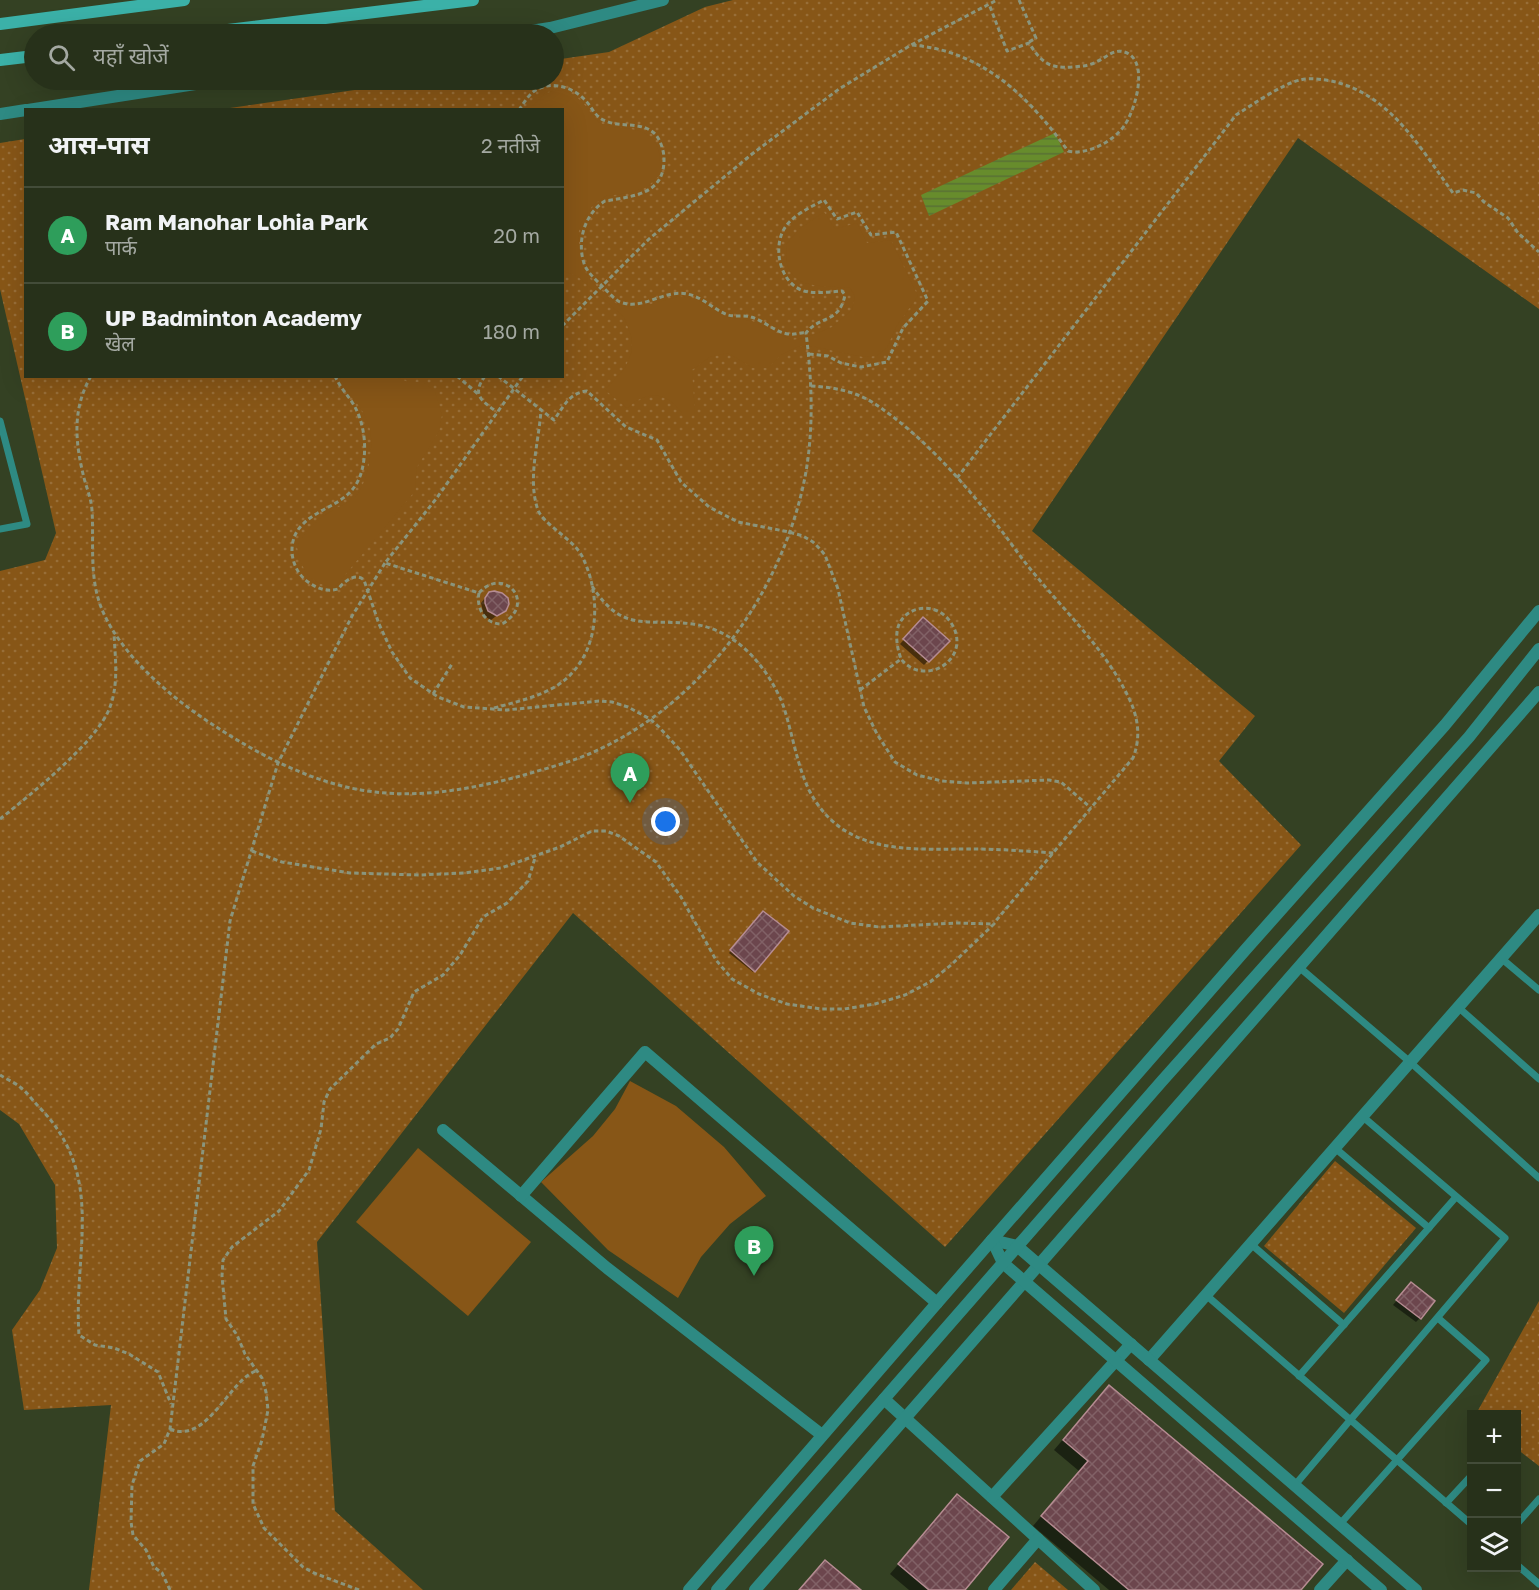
<!DOCTYPE html>
<html lang="hi">
<meta charset="utf-8">
<style>
body{margin:0;font-family:"Golos Text","Noto Sans Devanagari",sans-serif;background:#2f3923;color:#f1f3f6}
.controls{position:absolute;right:18px;bottom:18px;display:grid;overflow:hidden;border-radius:0px;box-shadow:0 6px 24px #0002}
.controls button{width:54px;height:54px;display:grid;place-items:center;padding:0;border:0;border-bottom:2px solid #434c39;background:#27311a;color:#f1f3f6;font:30px sans-serif}
.you{position:absolute;left:666px;top:822px;width:21px;height:21px;margin:-15px;border:4px solid #fff;border-radius:50%;background:#1a73e8;box-shadow:0 0 0 9px #1a73e833}
.badge{display:grid;place-items:center;width:39px;height:39px;border-radius:50%;background:#d19dfe;color:#fff;font-size:20px;font-weight:700}
.pin{position:absolute;translate:-50% -50px;filter:drop-shadow(0 2px 3px #0008)}
.pin::after{content:'';position:absolute;top:32px;width:21px;height:18px;background:inherit;clip-path:polygon(0 0,100% 0,50% 100%)}
.list{margin:0;padding:0;list-style:none}
h2{display:flex;justify-content:space-between;align-items:center;height:78px;margin:0;padding:0 24px;font-size:26px}
h2 small{font-size:20px;font-weight:400;color:#a4a9a2}
.list li{display:grid;grid-template-columns:39px 1fr auto;gap:18px;align-items:center;box-sizing:border-box;height:96px;padding:0 24px;border-top:2px solid #434c39}
.list b{display:block;font-size:22px;white-space:nowrap}
.list p{margin:0;font-size:20px;white-space:nowrap;color:#a4a9a2}
.list em{font-size:20px;font-style:normal;color:#a4a9a2}
.icon{flex:none;width:33px;height:33px;fill:none;stroke:currentColor;stroke-width:2;stroke-linecap:round;stroke-linejoin:round}
.map{position:relative;flex:none;width:1539px;height:1590px;overflow:hidden}
.search{position:absolute;background:#27311a;box-shadow:0 6px 24px #0002;left:24px;top:24px;width:540px;height:66px;display:flex;align-items:center;gap:15px;box-sizing:border-box;padding:0 21px;border-radius:33px;color:#a4a9a2;font-size:22px}
.panel{position:absolute;background:#27311a;box-shadow:0 6px 24px #0002;left:24px;top:108px;width:540px;height:270px;border-radius:0px}
.map>svg:first-child{display:block}
.green{fill:url(#green-dots)}
.pitch{fill:#875617}
.water{fill:url(#water-rules)}
.shadow{fill:#0007}
.building{fill:url(#building-cross-hatch);stroke:#b68c92;stroke-width:1.5}
.lines{fill:none;stroke-linecap:round;stroke-linejoin:round}
.path{stroke:#8a957d;stroke-width:3;stroke-dasharray:4.5 3;stroke-linecap:butt}
.service{stroke:#2e8a83;stroke-width:7}
.minor{stroke:#2e8a83;stroke-width:12}
.tertiary{stroke:#2e8a83;stroke-width:12}
.secondary{stroke:#3bb1a8;stroke-width:12}
</style>
<div class="map">
<svg width="1539" height="1590" viewBox="0 0 1539 1590">
<defs>
<pattern id="green-dots" width="8" height="8" patternUnits="userSpaceOnUse" patternTransform="scale(1.5)"><rect width="8" height="8" fill="#875617"/><path d="M2 2h.1M6 6h.1" fill="none" stroke="#986e38" stroke-width="1.8" stroke-linecap="round"/></pattern>
<pattern id="water-rules" width="6" height="5" patternUnits="userSpaceOnUse" patternTransform="scale(1.5)"><rect width="6" height="5" fill="#678c2c"/><path d="M0 2.5h6" fill="none" stroke="#597034"/></pattern>
<pattern id="building-cross-hatch" width="8" height="8" patternUnits="userSpaceOnUse" patternTransform="scale(1.5)"><rect width="8" height="8" fill="#6c464d"/><path d="M0 0l8 8M0 8l8-8" fill="none" stroke="#816166"/></pattern>
</defs>
<rect width="100%" height="100%" fill="#344123"/>
<g class="green">
<polygon points="733,0 1539,0 1539,309 1298,138 1032,531 1255,716 1219,761 1301,845 945,1247 573,913 317,1242 335,1511 423,1590 89,1590 111,1405 24,1410 12,1330 40,1290 57,1248 55,1185 19,1124 0,1110 0,571 45,560 56,533 0,289 0,143 25,139 26,376 562,376 562,110 223,109 424,80 554,80 554,60 609,52 705,7"/>
<polygon points="1335,1161 1416,1228 1344,1313 1264,1246"/>
<polygon points="1539,1301 1539,1466 1517,1449 1516,1414 1476,1414"/>
<polygon points="1035,1562 1068,1590 1011,1590"/>
</g>
<g class="pitch">
<path d="M561 90C573 94 580 98 587 108 590 112 592 117 596 120 603 126 613 127 623 128 655 131 662 144 660 175L647 187 629 193 606 196 593 205 581 223 578 235 582 267 593 283 618 305 637 308 680 296 698 300 728 317 752 321 792 340 805 338 832 327 852 310 855 296 850 288C828 285 795 291 787 264 786 258 787 251 786 245L799 229 824 212 835 229 857 223 867 243 891 240 918 296 896 327 887 348 876 356 863 357 816 347 799 346 781 355 768 368H753L728 353 710 357 692 370 695 413H682C666 391 647 390 627 408L605 390 625 368 632 351 631 336 624 317 577 276 563 271 562 110 530 109 545 93Z"/>
<path d="M340 377H396L408 382H423L435 392 442 415 439 431 417 467 415 491 334 588C307 581 303 572 297 547 308 527 317 520 336 508 341 506 348 503 353 499 368 486 374 448 370 429 365 408 348 395 340 377Z"/>
<polygon points="630,1081 676,1106 724,1147 766,1196 730,1224 701,1257 678,1298 608,1250 541,1182 593,1136 615,1109"/>
<polygon points="418,1148 531,1242 468,1316 356,1222"/>
</g>
<polygon class="water" points="1055,133 1064,152 929,216 921,195"/>
<g class="shadow">
<polygon points="485,598 504,610 491,620 484,616 481,603"/>
<polygon points="923,619 947,641 924,665 900,644"/>
<polygon points="763,913 787,931 753,972 729,953"/>
<polygon points="1407,1288 1420,1318 1416,1322 1393,1305"/>
<polygon points="1100,1396 1299,1590 1109,1590 1033,1526 1079,1471 1054,1450"/>
<polygon points="957,1496 963,1590 909,1590 890,1574"/>
</g>
<g class="building">
<polygon points="494,591 502,593 508,598 509,604 506,611 497,616 488,611 485,603 485,598 489,592"/>
<polygon points="923,617 950,641 929,662 903,639"/>
<polygon points="763,911 789,931 755,972 730,950"/>
<polygon points="1411,1282 1435,1301 1421,1319 1396,1300"/>
<polygon points="1109,1385 1323,1564 1301,1590 1129,1590 1041,1516 1088,1461 1063,1440"/>
<polygon points="957,1494 1009,1537 965,1590 929,1590 898,1564"/>
<polygon points="825,1560 861,1590 799,1590"/>
</g>
<g class="lines">
<g class="path">
<polyline points="1019,0 1036,38 1029,42"/>
<path d="M912 45C983 51 1029 97 1068 151 1086 156 1114 141 1124 126 1135 111 1148 66 1129 54 1115 46 1108 57 1096 62 1089 66 1081 66 1073 67 1049 69 1041 62 1029 43L1007 51 989 4"/>
<path d="M519 110C523 104 528 96 533 92 549 80 571 86 584 99 592 106 594 117 606 121 621 128 640 121 654 133 660 138 664 151 664 158 665 195 633 196 605 201 584 214 576 243 585 266 589 274 597 281 603 287 608 292 614 299 620 302 643 311 664 289 687 294 703 297 714 310 728 315 735 317 744 315 751 317 763 320 775 332 788 334 795 335 800 332 806 333"/>
<polyline points="562,326 649,239 752,154 839,89 911,45 997,0"/>
<path d="M91 376C72 409 75 442 84 478 87 489 91 498 92 510 94 542 89 576 101 607 120 656 175 701 218 728 264 758 320 786 375 792 424 798 477 788 524 775 551 767 579 760 604 747 707 697 783 589 805 477 814 430 812 380 806 333 820 315 839 324 845 295L842 291C830 292 816 294 804 291 781 284 773 251 783 231 790 216 811 207 824 200L837 219 857 212 871 235 896 232 928 301 903 328 887 362 861 367 841 363 828 356 809 354"/>
<polyline points="457,376 478,394"/>
<path d="M485 376C471 395 482 401 497 412"/>
<path d="M498 376 554 420C564 406 569 393 587 391L626 427 657 440 681 482 709 507 738 522 789 532 803 536 813 542 820 549 825 555 838 589 864 707 877 734 895 762 917 775 942 781 967 783 1049 780 1061 782 1091 808"/>
<path d="M811 386C832 387 854 391 872 402 923 435 964 483 1001 530 1013 546 1024 562 1037 577 1071 618 1111 656 1132 705 1139 723 1140 740 1133 758L994 923"/>
<path d="M957 478 1236 115C1252 105 1282 84 1300 80 1311 77 1326 80 1336 82 1392 97 1421 149 1453 193L1463 190 1476 193 1484 202 1508 218 1518 233 1539 252"/>
<path d="M592 586C623 634 646 618 693 624 736 630 765 664 782 702 792 730 796 763 809 790 843 856 908 849 971 849 998 849 1026 851 1054 853"/>
<path d="M479 593C476 607 484 623 500 624 504 624 508 620 511 617 531 596 501 568 479 593L385 563 436 499 523 376"/>
<path d="M860 690 901 659C923 687 969 662 954 628 950 620 944 613 935 610 918 604 899 614 897 632 896 642 898 650 901 659"/>
<polyline points="433,694 452,664"/>
<path d="M494 708C516 702 539 697 558 685 600 657 603 598 582 556 573 539 543 524 538 510 527 479 539 442 541 410"/>
<path d="M0 819C30 795 98 741 110 707 119 683 115 657 114 633"/>
<path d="M252 851 282 862 350 873 419 875 464 873 501 868 560 847 592 831H606L619 836 656 862 681 897 716 960 732 979 759 994 787 1004 821 1009H844L875 1004 905 995 930 982 951 965 994 924 957 923 879 927 850 923 813 908 794 896 757 862 680 750 659 727 650 719 628 707 612 702 599 701 506 710 464 707 438 697 410 678 392 652 379 624 364 580C355 572 344 582 338 589 327 592 318 589 308 582 290 569 286 541 302 525 322 504 353 505 362 470 367 450 365 426 355 407 349 396 340 388 335 376"/>
<path d="M0 1075C6 1079 14 1082 20 1087 27 1092 33 1101 39 1107 107 1176 73 1252 79 1335L95 1345 114 1348 129 1354 158 1372 171 1404"/>
<path d="M170 1429C207 1445 229 1380 256 1371"/>
<polyline points="170,1590 162,1573 154,1567 146,1550 133,1535 131,1522 132,1485 140,1461 164,1444 170,1429 230,921 278,763 352,616 385,563"/>
<polyline points="359,1590 314,1573 303,1567 264,1528 253,1504 253,1466 262,1440 268,1410 266,1392 262,1378 245,1354 237,1335 226,1319 222,1276 223,1260 232,1247 279,1211 309,1170 321,1129 324,1102 330,1089 376,1044 390,1038 398,1029 414,992 443,975 460,955 483,917 507,903 528,881 535,858"/>
</g>
<g class="service">
<polyline points="0,421 27,524 0,529"/>
<polyline points="1501,958 1539,990"/>
<polyline points="1299,967 1410,1062 1539,1178"/>
<polyline points="1458,1007 1539,1079"/>
<polyline points="1335,1148 1429,1228"/>
<polyline points="1251,1244 1344,1325"/>
<polyline points="1206,1295 1472,1525"/>
<polyline points="1299,1376 1456,1197"/>
<polyline points="1295,1485 1505,1238 1362,1116"/>
<polyline points="1446,1503 1472,1475"/>
<polyline points="1340,1524 1486,1360 1438,1318"/>
<polyline points="1516,1525 1539,1499"/>
<polyline points="1516,1564 1539,1584"/>
</g>
<g class="minor">
<polyline points="511,34 550,28 663,0"/>
<polyline points="28,110 221,80"/>
<polyline points="0,114 26,110"/>
<polyline points="443,1130 607,1268 822,1435"/>
<polyline points="521,1196 645,1052 937,1303"/>
<polyline points="1149,1360 1539,915"/>
<polyline points="884,1399 1094,1590"/>
<polyline points="992,1497 1131,1344"/>
<polyline points="755,1590 1539,692"/>
<polyline points="994,1590 1038,1539"/>
<polyline points="1320,1590 1347,1560"/>
</g>
<g class="tertiary">
<polyline points="992,1240 1017,1246 1416,1590"/>
<polyline points="992,1240 1003,1263 1381,1590"/>
<polyline points="689,1590 937,1303 1247,948 1445,725 1539,611"/>
<polyline points="717,1590 1162,1081 1469,737 1539,649"/>
</g>
<g class="secondary">
<polyline points="0,24 184,0"/>
<polyline points="195,34 473,0"/>
<polyline points="0,60 34,56"/>
</g>
</g>
</svg>
<div class="controls">
<button>+</button>
<button>−</button>
<button><svg class="icon" aria-label="layers" viewBox="0 0 24 24"><path d="M12 4l9 5-9 5-9-5zM3 14l9 5 9-5"/></svg></button>
</div>
<div class="you"></div>
<div class="pin badge" style="left:630px;top:803px;background:#2e9e5b">A</div>
<div class="pin badge" style="left:754px;top:1276px;background:#2e9e5b">B</div>
<div class="search"><svg class="icon" aria-label="search" viewBox="0 0 24 24"><circle cx="10" cy="10" r="6"/><path d="M15 15l6 6"/></svg>यहाँ खोजें</div>
<section class="panel">
<h2>आस-पास<small>2 नतीजे</small></h2>
<ul class="list">
<li><span class="badge" style="background:#2e9e5b">A</span><div><b>Ram Manohar Lohia Park</b><p>पार्क</p></div><em>20 m</em></li>
<li><span class="badge" style="background:#2e9e5b">B</span><div><b>UP Badminton Academy</b><p>खेल</p></div><em>180 m</em></li>
</ul>
</section>
</div>
